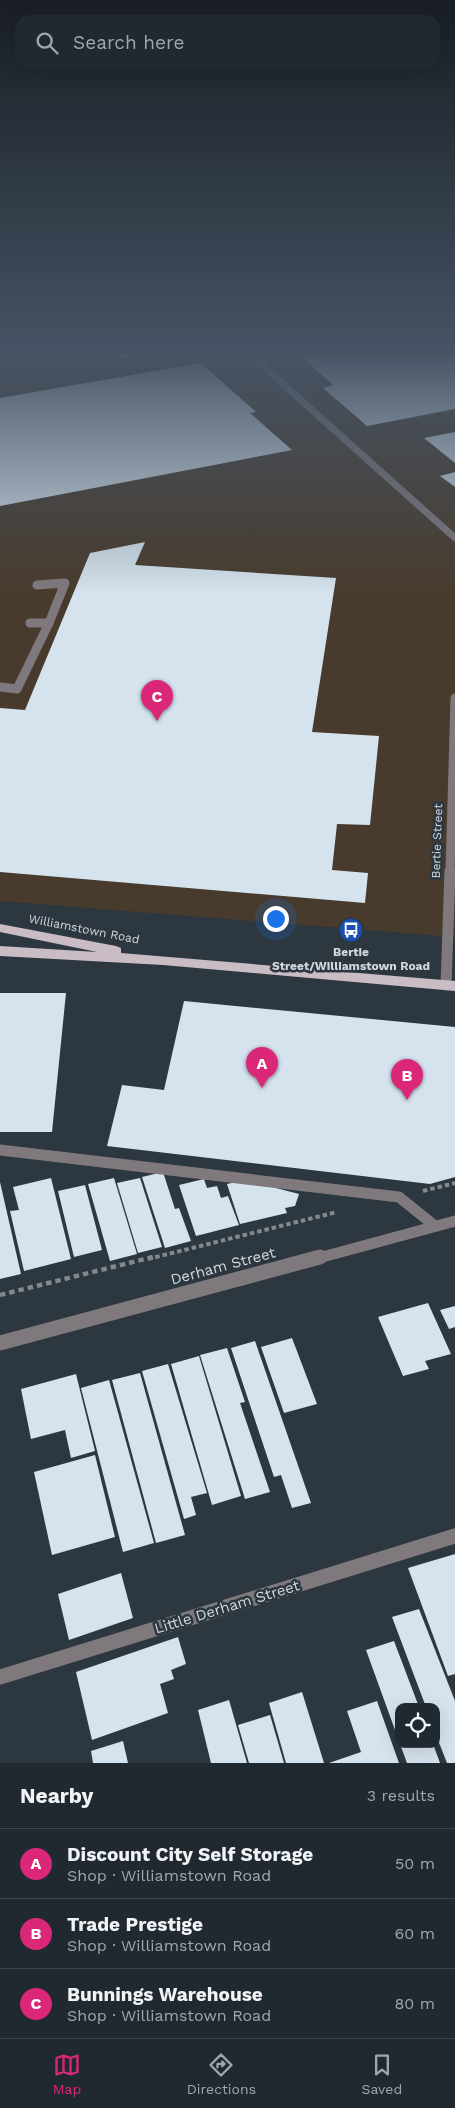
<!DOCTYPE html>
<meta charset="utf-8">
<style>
body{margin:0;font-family:"Work Sans",sans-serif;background:#293138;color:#f1f3f6}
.controls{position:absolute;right:15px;bottom:15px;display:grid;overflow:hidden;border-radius:10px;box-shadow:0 5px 20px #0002}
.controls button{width:45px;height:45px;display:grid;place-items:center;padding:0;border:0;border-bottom:1px solid #3e454c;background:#212930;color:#f1f3f6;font:25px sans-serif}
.you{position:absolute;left:275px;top:918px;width:18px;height:18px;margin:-12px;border:4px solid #fff;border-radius:50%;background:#1a73e8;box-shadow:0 0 0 8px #1a73e833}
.badge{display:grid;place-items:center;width:32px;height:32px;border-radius:50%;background:#db2777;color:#fff;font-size:16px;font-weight:700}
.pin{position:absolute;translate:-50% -41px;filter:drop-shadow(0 1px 2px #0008)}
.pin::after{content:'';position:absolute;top:26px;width:18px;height:15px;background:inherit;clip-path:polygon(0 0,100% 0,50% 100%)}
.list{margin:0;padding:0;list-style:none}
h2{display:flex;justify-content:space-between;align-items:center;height:65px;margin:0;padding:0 20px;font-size:21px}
h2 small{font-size:16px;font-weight:400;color:#a2a6ab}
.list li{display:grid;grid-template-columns:32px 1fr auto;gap:15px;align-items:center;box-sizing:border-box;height:70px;padding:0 20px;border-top:1px solid #3e454c}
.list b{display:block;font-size:19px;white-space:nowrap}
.list p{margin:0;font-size:16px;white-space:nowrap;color:#a2a6ab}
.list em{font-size:16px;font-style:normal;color:#a2a6ab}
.icon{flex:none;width:28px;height:28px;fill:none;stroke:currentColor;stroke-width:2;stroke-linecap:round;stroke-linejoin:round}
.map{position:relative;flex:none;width:455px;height:1763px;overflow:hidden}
.search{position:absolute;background:#212930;box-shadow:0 5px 20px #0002;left:15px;right:15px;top:15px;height:55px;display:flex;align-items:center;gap:12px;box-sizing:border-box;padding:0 18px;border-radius:15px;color:#a2a6ab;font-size:19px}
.sheet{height:275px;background:#212930}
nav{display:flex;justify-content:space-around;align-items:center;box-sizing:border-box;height:70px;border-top:1px solid #3e454c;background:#212930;font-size:14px;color:#a2a6ab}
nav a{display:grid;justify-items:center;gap:2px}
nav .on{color:#db2777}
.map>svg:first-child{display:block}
.commercial{fill:#483b2d}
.building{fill:#d5e3ee}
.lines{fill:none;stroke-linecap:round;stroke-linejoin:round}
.path-far1{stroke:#808990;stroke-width:4;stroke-dasharray:4.5 3;stroke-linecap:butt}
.path{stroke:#808990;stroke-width:4.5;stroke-dasharray:5.5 4;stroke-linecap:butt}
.lane-far2{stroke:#7f797d;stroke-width:9}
.lane-far1{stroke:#7f797d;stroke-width:11}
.lane{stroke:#7f797d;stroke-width:15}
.street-far3{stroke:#7f797d;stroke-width:7}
.street-far2{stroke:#7f797d;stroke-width:9}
.street-far1{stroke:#7f797d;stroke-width:11}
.street{stroke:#7f797d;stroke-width:15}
.primary{fill:#c9bcc5;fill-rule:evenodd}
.labels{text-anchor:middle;stroke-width:5;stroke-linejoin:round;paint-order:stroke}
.street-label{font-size:12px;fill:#d1d8dd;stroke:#2c3740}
.poi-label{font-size:12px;font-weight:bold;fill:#d1d8dd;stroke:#2c3740}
.near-street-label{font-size:15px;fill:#d1d8dd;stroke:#2c3740}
</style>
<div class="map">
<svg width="455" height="1763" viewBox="0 0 455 1763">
<rect width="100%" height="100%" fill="#2c3740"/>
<polygon class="commercial" points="0,349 455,349 455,937 0,901"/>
<g class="building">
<polygon points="113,349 173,349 173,350 122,359"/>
<polygon points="293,349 455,349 455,409 367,426 323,388 333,385"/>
<polygon points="201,363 256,412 250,413 292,450 0,506 0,398"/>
<polygon points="455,432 455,463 424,438"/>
<polygon points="455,472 455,487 440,476"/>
<polygon points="145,542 135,565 336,578 312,732 379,736 370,825 337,824 332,870 368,873 365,903 0,872 0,708 25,710 90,553"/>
<polygon points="0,993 66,993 52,1132 0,1132"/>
<polygon points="184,1001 455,1027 455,1177 430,1184 107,1146 122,1085 164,1090"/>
<polygon points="163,1172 175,1209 179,1208 191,1241 165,1248 142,1177"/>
<polygon points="51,1178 71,1259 24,1271 10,1211 19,1210 13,1187"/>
<polygon points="114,1178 137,1254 110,1261 88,1184"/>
<polygon points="140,1178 162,1247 138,1253 117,1183"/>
<polygon points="204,1179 207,1188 217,1186 221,1198 228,1196 239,1225 196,1236 179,1185"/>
<polygon points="245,1180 299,1194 295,1206 285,1208 287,1213 240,1224 227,1184"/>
<polygon points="0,1182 21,1274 0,1279"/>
<polygon points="85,1185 102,1250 74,1257 58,1191"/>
<polygon points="428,1303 451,1354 425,1361 429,1369 403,1376 378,1317"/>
<polygon points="455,1306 455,1327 449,1329 440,1310"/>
<polygon points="292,1338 317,1404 284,1413 261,1347"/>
<polygon points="255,1341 311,1503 292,1508 281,1475 274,1477 231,1348"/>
<polygon points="227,1348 245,1402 240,1403 270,1492 245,1499 200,1355"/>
<polygon points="199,1356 241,1496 212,1505 171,1364"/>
<polygon points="168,1364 207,1493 191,1497 196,1515 184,1519 142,1371"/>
<polygon points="140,1373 185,1535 156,1543 112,1380"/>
<polygon points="76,1374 95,1451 71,1458 65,1430 31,1439 21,1389"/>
<polygon points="109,1380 154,1543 123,1552 81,1388"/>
<polygon points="95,1455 115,1537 52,1555 34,1472"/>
<polygon points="455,1554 455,1674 448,1676 408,1568"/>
<polygon points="121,1573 133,1618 69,1640 58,1594"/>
<polygon points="419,1609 455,1701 455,1763 447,1763 436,1735 436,1707 426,1707 392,1617"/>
<polygon points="178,1637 186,1664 171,1670 174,1679 160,1684 168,1713 92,1740 76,1672"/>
<polygon points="394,1641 419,1707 399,1707 399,1741 366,1650"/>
<polygon points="302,1692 324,1763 286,1763 269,1703"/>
<polygon points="229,1700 247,1763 211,1763 198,1710"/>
<polygon points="377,1701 399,1763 329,1763 361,1752 347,1711"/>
<polygon points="270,1715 284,1763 249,1763 238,1725"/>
<polygon points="123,1741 128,1763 93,1763 91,1751"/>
<polygon points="400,1744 433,1744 440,1763 407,1763"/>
</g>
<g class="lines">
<g class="path-far1">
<polyline points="423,1191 455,1183"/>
<polyline points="148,1259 337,1212"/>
</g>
<polyline class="path" points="0,1295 153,1257"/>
<g class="lane-far2">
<polyline points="30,623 49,623"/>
<polyline points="0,687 17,689 49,623 65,583 37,585"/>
</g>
<polyline class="lane-far1" points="0,1150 399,1197 435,1226"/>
<polyline class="lane" points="0,1677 455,1536"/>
<polyline class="street-far3" points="244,349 455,538"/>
<polyline class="street-far2" points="450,872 455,698"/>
<g class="street-far1">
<polyline points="446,985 450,871"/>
<polyline points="315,1259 455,1221"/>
</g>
<polyline class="street" points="0,1343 320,1257"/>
<polygon class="primary" points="0,924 116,946 121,948 121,953 455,981 455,991 163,965 0,956 0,946 97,952 0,932"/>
</g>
<linearGradient id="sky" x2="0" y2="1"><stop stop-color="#181e23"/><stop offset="0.59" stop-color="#455364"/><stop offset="1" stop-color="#455364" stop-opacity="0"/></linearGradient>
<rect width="455" height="596" fill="url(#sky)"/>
<defs>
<g id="bus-disc" transform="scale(1.25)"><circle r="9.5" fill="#1a4fb4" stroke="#2c3740"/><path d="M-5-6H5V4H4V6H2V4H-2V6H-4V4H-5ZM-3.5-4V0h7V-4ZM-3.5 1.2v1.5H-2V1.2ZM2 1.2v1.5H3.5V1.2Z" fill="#fff"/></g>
</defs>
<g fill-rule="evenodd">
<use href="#bus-disc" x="351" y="930"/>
</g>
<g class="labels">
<g class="street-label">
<text transform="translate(437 841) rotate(-88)" y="4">Bertie Street</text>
<text transform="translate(84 929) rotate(11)" y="4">Williamstown Road</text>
</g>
<g class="poi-label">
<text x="351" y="956">Bertie<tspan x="351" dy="14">Street/Williamstown Road</tspan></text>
</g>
<g class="near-street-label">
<text transform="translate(223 1266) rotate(-15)" y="5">Derham Street</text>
<text transform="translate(227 1607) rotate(-17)" y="5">Little Derham Street</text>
</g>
</g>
</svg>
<div class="controls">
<button><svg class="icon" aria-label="locate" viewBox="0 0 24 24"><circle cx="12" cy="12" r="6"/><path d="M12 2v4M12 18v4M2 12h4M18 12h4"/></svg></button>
</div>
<div class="you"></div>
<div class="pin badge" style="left:262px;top:1088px">A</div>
<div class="pin badge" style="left:407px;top:1100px">B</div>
<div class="pin badge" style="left:157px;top:721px">C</div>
<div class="search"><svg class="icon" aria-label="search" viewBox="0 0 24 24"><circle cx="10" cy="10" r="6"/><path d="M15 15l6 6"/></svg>Search here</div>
</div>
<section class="sheet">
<h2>Nearby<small>3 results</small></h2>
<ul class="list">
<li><span class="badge">A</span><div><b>Discount City Self Storage</b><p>Shop · Williamstown Road</p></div><em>50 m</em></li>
<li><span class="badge">B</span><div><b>Trade Prestige</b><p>Shop · Williamstown Road</p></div><em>60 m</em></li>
<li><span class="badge">C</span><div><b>Bunnings Warehouse</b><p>Shop · Williamstown Road</p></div><em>80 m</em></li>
</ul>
</section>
<nav>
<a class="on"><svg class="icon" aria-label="map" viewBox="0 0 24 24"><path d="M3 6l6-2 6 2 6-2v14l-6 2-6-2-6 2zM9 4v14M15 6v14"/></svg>Map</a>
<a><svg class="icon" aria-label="directions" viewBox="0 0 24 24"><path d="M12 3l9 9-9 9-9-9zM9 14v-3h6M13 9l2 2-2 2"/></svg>Directions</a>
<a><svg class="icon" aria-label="saved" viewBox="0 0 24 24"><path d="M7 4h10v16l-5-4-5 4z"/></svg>Saved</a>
</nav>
